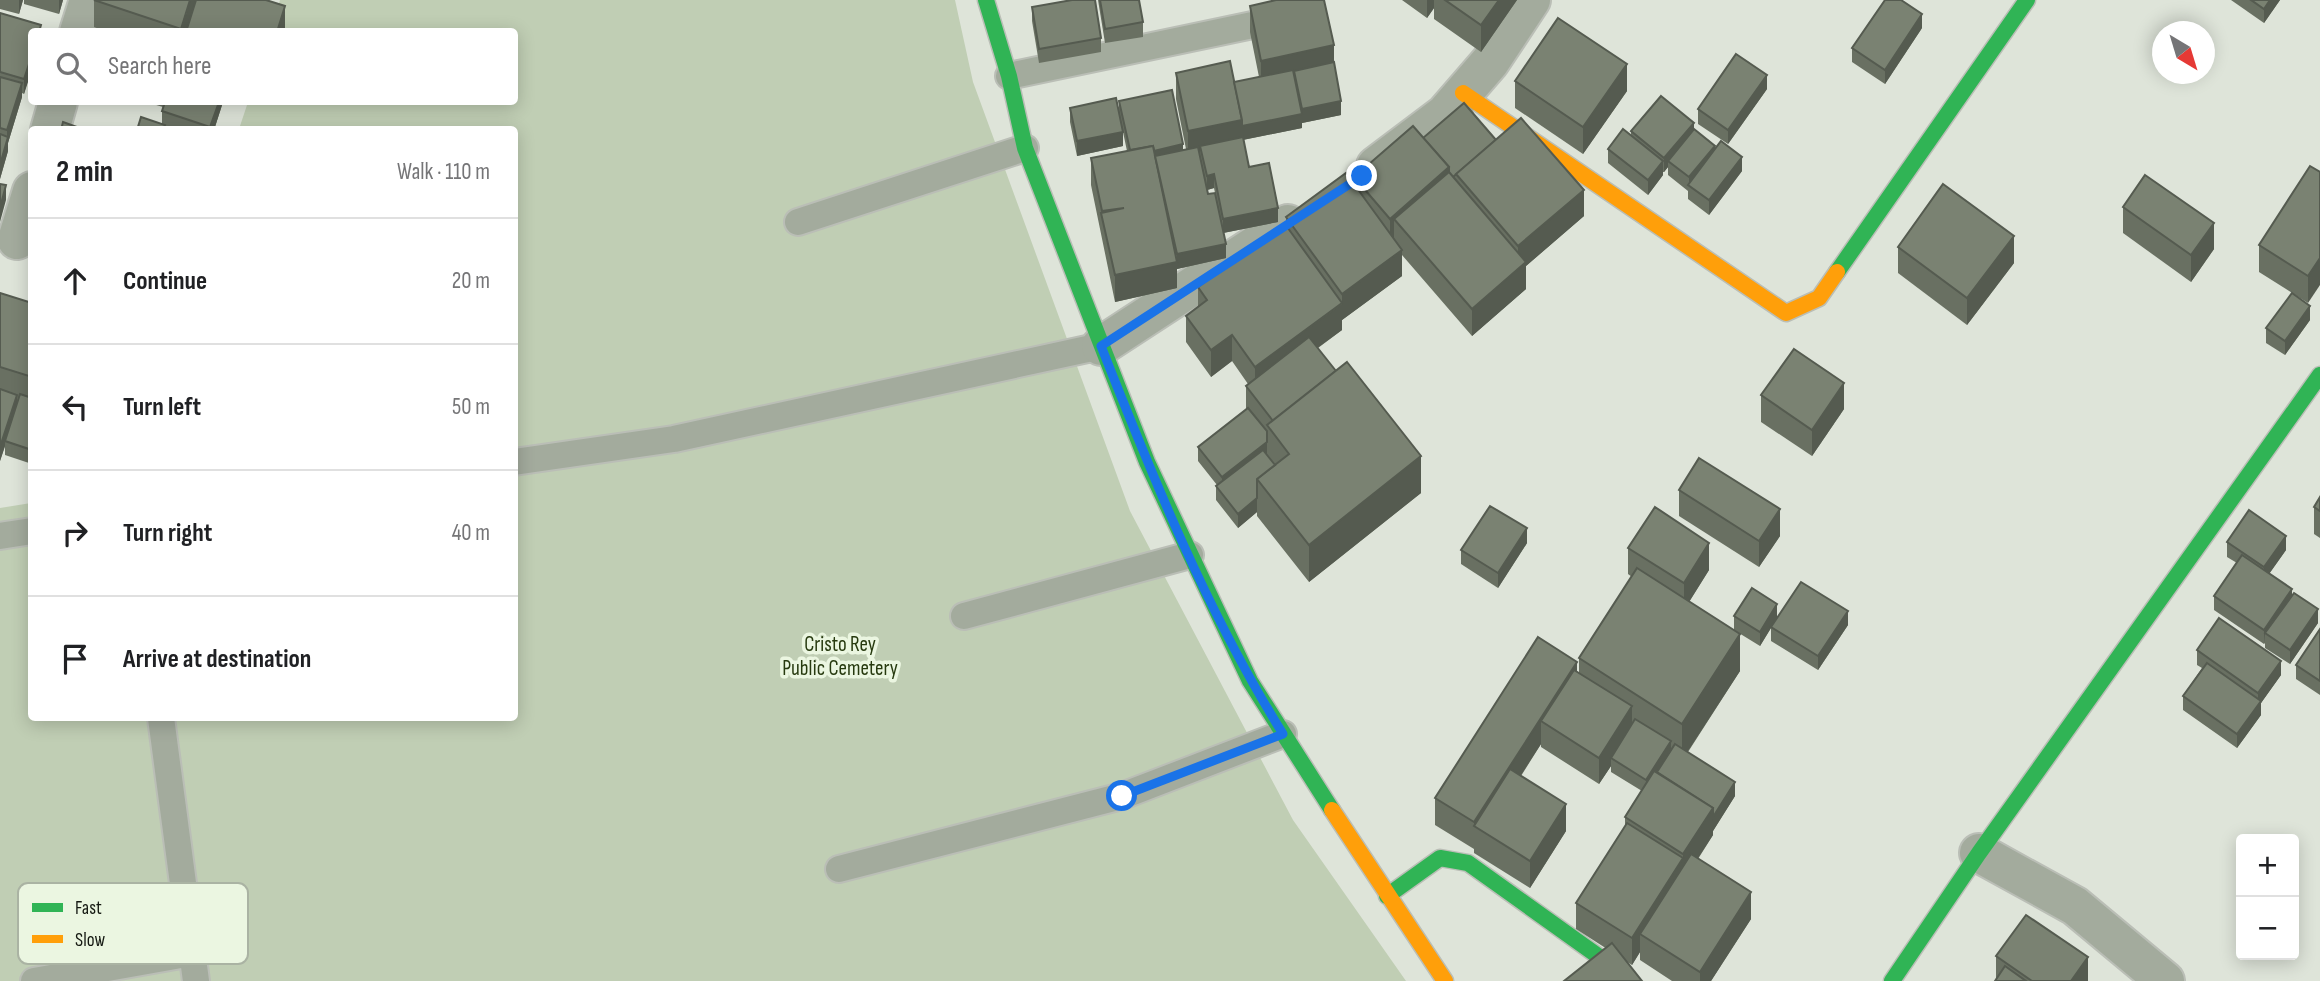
<!DOCTYPE html>
<meta charset="utf-8">
<style>
body{margin:0;font-family:"Sofia Sans Condensed",sans-serif;background:#f6f6f6;color:#202124}
.controls{position:absolute;right:21px;bottom:21px;display:grid;overflow:hidden;border-radius:7px;box-shadow:0 4px 18px #0003}
.controls button{width:63px;height:63px;display:grid;place-items:center;padding:0;border:0;border-bottom:2px solid #e0e0e0;background:#fff;color:#202124;font:35px sans-serif}
.compass{position:absolute;left:2152px;top:21px;width:63px;height:63px;border-radius:50%;background:#fff;box-shadow:0 4px 18px #0003;rotate:142deg}
.stop{position:absolute;width:21px;height:21px;margin:-16px;border:5px solid #1a73e8;border-radius:50%;background:#fff}
.stop.end{background:#1a73e8;border-color:#fff;box-shadow:0 2px 7px #0008}
.list{margin:0;padding:0;list-style:none}
h2{display:flex;justify-content:space-between;align-items:center;height:91px;margin:0;padding:0 28px;font-size:30px}
h2 small{font-size:23px;font-weight:400;color:#757577}
.list li{display:grid;grid-template-columns:46px 1fr auto;gap:21px;align-items:center;box-sizing:border-box;height:126px;padding:0 28px;border-top:2px solid #e0e0e0}
.list b{display:block;font-size:26px;white-space:nowrap}
.list em{font-size:23px;font-style:normal;color:#757577}
.icon{flex:none;width:38px;height:38px;fill:none;stroke:currentColor;stroke-width:2;stroke-linecap:round;stroke-linejoin:round}
.map{position:relative;flex:none;width:2320px;height:981px;overflow:hidden}
.search{position:absolute;background:#fff;box-shadow:0 4px 18px #0003;left:28px;top:28px;width:490px;height:77px;display:flex;align-items:center;gap:18px;box-sizing:border-box;padding:0 24px;border-radius:7px;color:#757577;font-size:26px}
.panel{position:absolute;background:#fff;box-shadow:0 4px 18px #0003;left:28px;top:126px;width:490px;height:595px;border-radius:7px}
.map>svg:first-child{display:block}
.green{fill:#c0ceb4}
.lines{fill:none;stroke-linecap:round;stroke-linejoin:round}
.lane-casing{stroke:#babeb6;stroke-width:30}
.street-casing{stroke:#babeb6;stroke-width:42}
.fast-casing{stroke:#babeb6;stroke-width:19}
.slow-casing{stroke:#babeb6;stroke-width:19}
.lane{stroke:#a3ab9d;stroke-width:26}
.street{stroke:#a3ab9d;stroke-width:38}
.fast{stroke:#30b455;stroke-width:16}
.slow{stroke:#ff9f0a;stroke-width:16}
.wall{fill:#697062}
.shaded-wall{fill:#555b50}
.building{fill:#7a8272;stroke:#555b50;stroke-width:2}
.route{stroke:#1a73e8;stroke-width:9}
.labels{text-anchor:middle;stroke-width:7;stroke-linejoin:round;paint-order:stroke}
.park-label{font-size:21px;fill:#273a0f;stroke:#ebf6e1}
.key{fill:#ebf6e1;stroke:#aab3a3;stroke-width:2}
.key-label{font-size:19px;fill:#141811}
</style>
<div class="map">
<svg width="2320" height="981" viewBox="0 0 2320 981">
<rect width="100%" height="100%" fill="#dee4d9"/>
<polygon class="green" points="280,0 955,0 973,82 1130,511 1293,820 1406,981 0,981 0,508 31,503 32,718 514,718 514,130 239,129 248,102 514,102 514,32 270,31"/>
<g class="lines">
<g class="lane-casing">
<g id="lane">
<polyline points="1009,76 1267,22"/>
<polyline points="798,222 1025,148"/>
<polyline points="514,462 674,439 1101,346"/>
<polyline points="0,536 32,531"/>
<polyline points="964,616 1190,555"/>
<polyline points="161,718 196,981"/>
<polyline points="839,869 1122,796 1283,734"/>
<polyline points="34,981 192,953"/>
</g>
</g>
<g class="street-casing">
<g id="street">
<polyline points="79,32 89,0"/>
<polyline points="50,130 58,102"/>
<polyline points="1376,166 1445,114 1490,62 1531,0"/>
<polyline points="17,240 32,191"/>
<polyline points="1101,346 1288,224"/>
<polyline points="1979,853 2075,906 2165,981"/>
</g>
</g>
<g class="fast-casing">
<g id="fast">
<polyline points="986,0 1009,76 1025,148 1147,462 1250,681 1332,810"/>
<polyline points="1837,272 2027,0"/>
<polyline points="1387,896 1440,858 1468,863 1605,961"/>
<polyline points="1892,981 1979,853 2320,375"/>
</g>
</g>
<g class="slow-casing">
<g id="slow">
<polyline points="1463,93 1786,313 1819,298 1837,272"/>
<polyline points="1332,810 1445,981"/>
</g>
</g>
<use href="#lane" class="lane"/>
<use href="#street" class="street"/>
<use href="#fast" class="fast"/>
<use href="#slow" class="slow"/>
</g>
<g class="wall">
<polygon points="0,0 23,0 19,14 0,9"/>
<polygon points="24,0 63,0 59,14 24,4"/>
<polygon points="94,0 285,32 107,32 94,27"/>
<polygon points="1098,0 1139,0 1143,22 1143,37 1105,43"/>
<polygon points="1402,0 1517,0 1481,52 1434,19 1434,8 1427,18"/>
<polygon points="2231,0 2280,0 2264,23"/>
<polygon points="1250,6 1334,62 1341,115 1302,123 1302,121 1302,128 1243,140 1249,167 1278,222 1223,233 1214,188 1207,190 1226,258 1177,269 1177,288 1115,302 1091,185 1091,158 1127,151 1123,132 1123,146 1077,156 1070,122 1070,108 1119,115 1119,101 1183,150 1186,149 1176,99 1176,73 1234,82 1259,77 1250,32"/>
<polygon points="1032,7 1101,38 1101,52 1039,63 1032,21"/>
<polygon points="0,13 41,32 24,94 22,93 22,97 8,143 8,151 0,179"/>
<polygon points="1922,28 1885,84 1852,62 1852,48"/>
<polygon points="1515,81 1627,91 1583,154 1515,108"/>
<polygon points="1767,89 1728,144 1698,124 1698,109"/>
<polygon points="146,102 223,102 214,130 175,130 165,126 165,130 162,124 162,111 163,107"/>
<polygon points="1694,130 1742,171 1709,215 1688,199 1688,191 1668,175 1668,167 1664,172 1663,172 1663,175 1648,195 1608,163 1608,149 1631,135 1631,131"/>
<polygon points="1423,138 1496,140 1584,216 1526,266 1526,289 1472,336 1402,255 1402,276 1342,320 1342,330 1318,348 1421,493 1309,582 1257,516 1257,512 1238,528 1216,500 1216,486 1217,485 1198,461 1198,447 1246,410 1246,386 1248,384 1232,361 1211,377 1186,342 1186,316 1198,307 1198,287 1286,225 1286,217 1354,183 1354,177"/>
<polygon points="2310,166 2308,303 2259,272 2259,245"/>
<polygon points="2123,207 2214,249 2191,282 2123,233"/>
<polygon points="1898,247 2014,263 1967,325 1898,273"/>
<polygon points="0,293 32,303 32,464 5,455 5,446 0,461"/>
<polygon points="2310,320 2285,355 2266,343 2266,328"/>
<polygon points="1761,395 1844,409 1812,456 1761,422"/>
<polygon points="1679,490 1780,536 1759,567 1679,516"/>
<polygon points="2320,497 2320,538 2314,534 2314,507"/>
<polygon points="2227,542 2286,550 2269,574 2292,595 2318,623 2290,664 2265,648 2265,643 2264,644 2214,610 2214,596 2237,563 2227,557"/>
<polygon points="1527,543 1498,588 1461,564 1461,550"/>
<polygon points="1628,548 1709,570 1689,602 1740,671 1688,752 1735,796 1713,831 1713,835 1698,859 1751,919 1711,981 1672,981 1640,960 1640,952 1632,965 1576,929 1576,903 1625,827 1625,817 1642,791 1611,772 1611,766 1599,784 1541,747 1541,744 1521,776 1566,831 1530,888 1474,853 1474,848 1474,849 1435,825 1435,798 1577,671 1579,673 1579,658 1632,577 1628,574"/>
<polygon points="1734,616 1777,617 1848,625 1818,670 1771,641 1771,628 1760,646 1734,630"/>
<polygon points="2320,629 2320,695 2296,679 2296,665"/>
<polygon points="2197,650 2281,675 2261,703 2261,715 2237,748 2183,710 2183,696 2202,668 2197,665"/>
<polygon points="1996,956 2088,981 1995,981 1996,979"/>
</g>
<g class="shaded-wall">
<polygon points="19,0 23,0 19,14"/>
<polygon points="59,0 63,0 59,14"/>
<polygon points="190,0 199,0 189,32 181,32"/>
<polygon points="1427,0 1434,0 1434,8 1427,18"/>
<polygon points="1499,0 1517,0 1481,52 1481,25"/>
<polygon points="2270,0 2280,0 2264,23 2264,9"/>
<polygon points="285,6 285,32 277,32"/>
<polygon points="1922,14 1922,28 1885,84 1885,70"/>
<polygon points="1334,45 1334,72 1294,71 1294,81 1261,88 1261,61"/>
<polygon points="32,55 32,70 24,94 24,79"/>
<polygon points="1627,64 1627,91 1583,154 1583,127"/>
<polygon points="1767,75 1767,89 1728,144 1728,130"/>
<polygon points="22,83 22,97 8,143 8,151 0,179 0,165 7,139 7,130"/>
<polygon points="1341,101 1341,115 1302,123 1302,109"/>
<polygon points="219,102 223,102 214,130 210,130"/>
<polygon points="1302,114 1302,128 1242,140 1242,126"/>
<polygon points="1242,120 1242,147 1200,146 1200,156 1188,158 1188,131"/>
<polygon points="1694,123 1694,137 1668,161 1668,167 1664,172 1664,158"/>
<polygon points="1123,132 1123,146 1077,156 1077,141"/>
<polygon points="1183,144 1183,159 1131,156"/>
<polygon points="1715,146 1715,160 1689,185 1689,177"/>
<polygon points="1742,157 1742,171 1709,215 1709,200"/>
<polygon points="1663,161 1663,175 1648,195 1648,180"/>
<polygon points="1449,167 1449,194 1394,219 1394,242 1390,246 1390,219"/>
<polygon points="1214,174 1214,188 1207,190 1207,176"/>
<polygon points="6,185 6,200 0,222 0,208"/>
<polygon points="1584,190 1584,216 1526,266 1526,289 1472,336 1472,309 1518,269 1518,246"/>
<polygon points="1278,208 1278,222 1223,233 1223,219"/>
<polygon points="2214,223 2214,249 2191,282 2191,255"/>
<polygon points="2014,236 2014,263 1967,325 1967,298"/>
<polygon points="1226,244 1226,258 1177,269 1177,288 1115,302 1115,275 1177,262 1177,254"/>
<polygon points="1402,250 1402,276 1342,320 1342,330 1255,393 1255,367 1342,304 1342,294"/>
<polygon points="2320,258 2320,285 2308,303 2308,276"/>
<polygon points="2310,306 2310,320 2285,355 2285,341"/>
<polygon points="1232,335 1232,361 1211,377 1211,350"/>
<polygon points="1844,383 1844,409 1812,456 1812,430"/>
<polygon points="17,395 17,409 5,441 5,446 0,461 0,447"/>
<polygon points="1267,442 1267,456 1222,491 1222,477"/>
<polygon points="1421,456 1421,493 1309,582 1309,545"/>
<polygon points="1257,498 1257,512 1238,528 1238,514"/>
<polygon points="1780,509 1780,536 1759,567 1759,541"/>
<polygon points="1527,528 1527,543 1498,588 1498,573"/>
<polygon points="2286,536 2286,550 2264,581 2264,567"/>
<polygon points="1709,543 1709,570 1684,610 1684,583"/>
<polygon points="2292,589 2292,604 2265,633 2264,644 2264,630"/>
<polygon points="1777,604 1777,618 1760,646 1760,632"/>
<polygon points="2318,609 2318,623 2290,664 2290,650"/>
<polygon points="1848,611 1848,625 1818,670 1818,656"/>
<polygon points="1740,634 1740,671 1682,760 1682,724"/>
<polygon points="2281,661 2281,675 2261,703 2261,715 2237,748 2237,734 2258,705 2258,693"/>
<polygon points="1577,662 1577,689 1541,721 1541,744 1484,832 1474,826 1474,849 1474,822"/>
<polygon points="1632,706 1632,733 1611,758 1611,766 1599,784 1599,758"/>
<polygon points="1671,741 1671,756 1646,794 1646,780"/>
<polygon points="1735,782 1735,796 1713,831 1713,835 1683,881 1683,854 1713,808"/>
<polygon points="1566,804 1566,831 1530,888 1530,861"/>
<polygon points="1683,858 1683,885 1640,934 1640,952 1632,965 1632,938"/>
<polygon points="1751,892 1751,919 1711,981 1700,981 1700,972"/>
<polygon points="2088,957 2088,981 2071,981"/>
</g>
<g class="building">
<polygon points="94,0 190,0 181,29"/>
<polygon points="196,0 266,0 285,6 277,32 186,32"/>
<polygon points="1072,0 1095,0 1101,38 1039,49 1032,7"/>
<polygon points="1100,0 1139,0 1143,22 1105,29"/>
<polygon points="1276,0 1324,0 1334,45 1261,61 1250,6"/>
<polygon points="1445,0 1499,0 1481,25"/>
<polygon points="1885,0 1901,0 1922,14 1885,70 1852,48"/>
<polygon points="2251,0 2270,0 2264,9"/>
<polygon points="0,13 41,25 39,32 32,32 32,55 24,79 0,72"/>
<polygon points="1558,18 1627,64 1583,127 1515,81"/>
<polygon points="1736,54 1767,75 1728,130 1698,109"/>
<polygon points="1230,61 1242,120 1188,131 1176,73"/>
<polygon points="1334,62 1341,101 1302,109 1294,71"/>
<polygon points="1293,70 1302,114 1242,126 1242,120 1234,82"/>
<polygon points="0,77 22,83 7,130 0,128"/>
<polygon points="1172,90 1183,144 1154,151 1153,146 1130,150 1119,101"/>
<polygon points="1661,96 1694,123 1664,158 1631,131"/>
<polygon points="1116,98 1123,132 1077,141 1070,108"/>
<polygon points="165,102 219,102 210,127 162,111"/>
<polygon points="1464,103 1496,140 1453,177 1449,173 1449,167 1423,138"/>
<polygon points="141,117 165,125 163,130 137,130"/>
<polygon points="1521,118 1584,190 1518,246 1456,174"/>
<polygon points="63,122 85,130 61,130"/>
<polygon points="1413,126 1449,167 1390,219 1354,177"/>
<polygon points="1623,129 1663,161 1648,180 1608,149"/>
<polygon points="1694,129 1715,146 1689,177 1668,161"/>
<polygon points="0,134 8,137 0,165"/>
<polygon points="1243,137 1249,167 1269,163 1278,208 1223,219 1214,174 1207,176 1200,146"/>
<polygon points="1721,141 1742,157 1709,200 1688,185"/>
<polygon points="1153,146 1177,262 1115,275 1101,213 1124,208 1102,211 1091,158"/>
<polygon points="1198,147 1208,194 1215,193 1226,244 1177,254 1155,156"/>
<polygon points="2310,166 2320,172 2320,258 2308,276 2259,245"/>
<polygon points="1449,172 1526,262 1472,309 1394,219"/>
<polygon points="1346,173 1402,250 1342,294 1286,217"/>
<polygon points="2145,175 2214,223 2191,255 2123,207"/>
<polygon points="0,184 6,185 0,208"/>
<polygon points="1943,184 2014,236 1967,298 1898,247"/>
<polygon points="1285,224 1342,303 1255,367 1232,335 1211,350 1186,316 1207,300 1198,287"/>
<polygon points="0,293 32,303 32,377 0,367"/>
<polygon points="2292,293 2310,306 2285,341 2266,328"/>
<polygon points="1309,337 1336,371 1273,421 1246,386"/>
<polygon points="1794,349 1844,383 1812,430 1761,395"/>
<polygon points="1347,362 1421,456 1309,545 1257,479 1289,454 1267,425"/>
<polygon points="0,389 17,395 0,447"/>
<polygon points="20,394 32,398 32,450 5,441"/>
<polygon points="1248,408 1267,431 1267,442 1222,477 1198,447"/>
<polygon points="1263,450 1275,465 1257,479 1257,498 1238,514 1216,486"/>
<polygon points="1699,458 1780,509 1759,541 1679,490"/>
<polygon points="2320,497 2320,511 2314,507"/>
<polygon points="1490,506 1527,528 1498,573 1461,550"/>
<polygon points="1655,507 1709,543 1684,583 1628,548"/>
<polygon points="2249,510 2286,536 2264,567 2227,542"/>
<polygon points="2242,555 2292,589 2264,630 2214,596"/>
<polygon points="1637,568 1740,634 1682,724 1579,658"/>
<polygon points="1801,582 1848,611 1818,656 1771,627"/>
<polygon points="1752,588 1777,604 1760,632 1734,616"/>
<polygon points="2294,593 2318,609 2290,650 2265,633"/>
<polygon points="2219,618 2281,661 2258,693 2197,650"/>
<polygon points="2320,629 2320,681 2296,665"/>
<polygon points="1538,637 1577,662 1474,822 1435,798"/>
<polygon points="2207,663 2261,701 2237,734 2183,696"/>
<polygon points="1574,670 1632,706 1599,758 1541,721"/>
<polygon points="1635,719 1671,741 1646,780 1611,758"/>
<polygon points="1675,744 1735,782 1713,817 1713,808 1657,772"/>
<polygon points="1510,769 1566,804 1530,861 1474,826"/>
<polygon points="1654,771 1713,808 1683,854 1625,817"/>
<polygon points="1627,823 1683,858 1632,938 1576,903"/>
<polygon points="1691,854 1751,892 1700,972 1640,934"/>
<polygon points="2026,915 2088,957 2071,981 2032,981 1996,956"/>
<polygon points="1612,943 1642,981 1564,981"/>
<polygon points="2005,966 2026,981 1995,981"/>
</g>
<g class="lines">
<path class="route" d="M1122 796 1283 734C1208 614 1153 478 1101 346L1362 176"/>
</g>
<g class="labels">
<g class="park-label">
<text x="840" y="651">Cristo Rey<tspan x="840" dy="24">Public Cemetery</tspan></text>
</g>
</g>
<rect x="18" y="883" width="230" height="81" rx="10" class="key"/>
<rect x="32" y="903" width="31" height="9" fill="#30b455"/>
<rect x="32" y="935" width="31" height="8" fill="#ff9f0a"/>
<g class="key-label">
<text x="75" y="914">Fast</text>
<text x="75" y="946">Slow</text>
</g>
</svg>
<div class="controls">
<button>+</button>
<button>−</button>
</div>
<svg class="compass" viewBox="-18 -18 36 36"><path d="M0-13l5 13h-10z" fill="#e53935"/><path d="M0 13l5-13h-10z" fill="#757577"/></svg>
<div class="stop" style="left:1122px;top:796px"></div>
<div class="stop end" style="left:1362px;top:176px"></div>
<div class="search"><svg class="icon" aria-label="search" viewBox="0 0 24 24"><circle cx="10" cy="10" r="6"/><path d="M15 15l6 6"/></svg>Search here</div>
<section class="panel">
<h2>2 min<small>Walk · 110 m</small></h2>
<ul class="list">
<li><svg class="icon" aria-label="ahead" viewBox="0 0 24 24"><path d="M12 20V5M6 11l6-6 6 6"/></svg><div><b>Continue</b></div><em>20 m</em></li>
<li><svg class="icon" aria-label="left" viewBox="0 0 24 24"><path d="M17 20v-9H6M10 6l-5 5 5 5"/></svg><div><b>Turn left</b></div><em>50 m</em></li>
<li><svg class="icon" aria-label="right" viewBox="0 0 24 24"><path d="M7 20v-9h11M14 6l5 5-5 5"/></svg><div><b>Turn right</b></div><em>40 m</em></li>
<li><svg class="icon" aria-label="arrive" viewBox="0 0 24 24"><path d="M6 21V4h12l-3 4 3 4H6"/></svg><div><b>Arrive at destination</b></div></li>
</ul>
</section>
</div>
